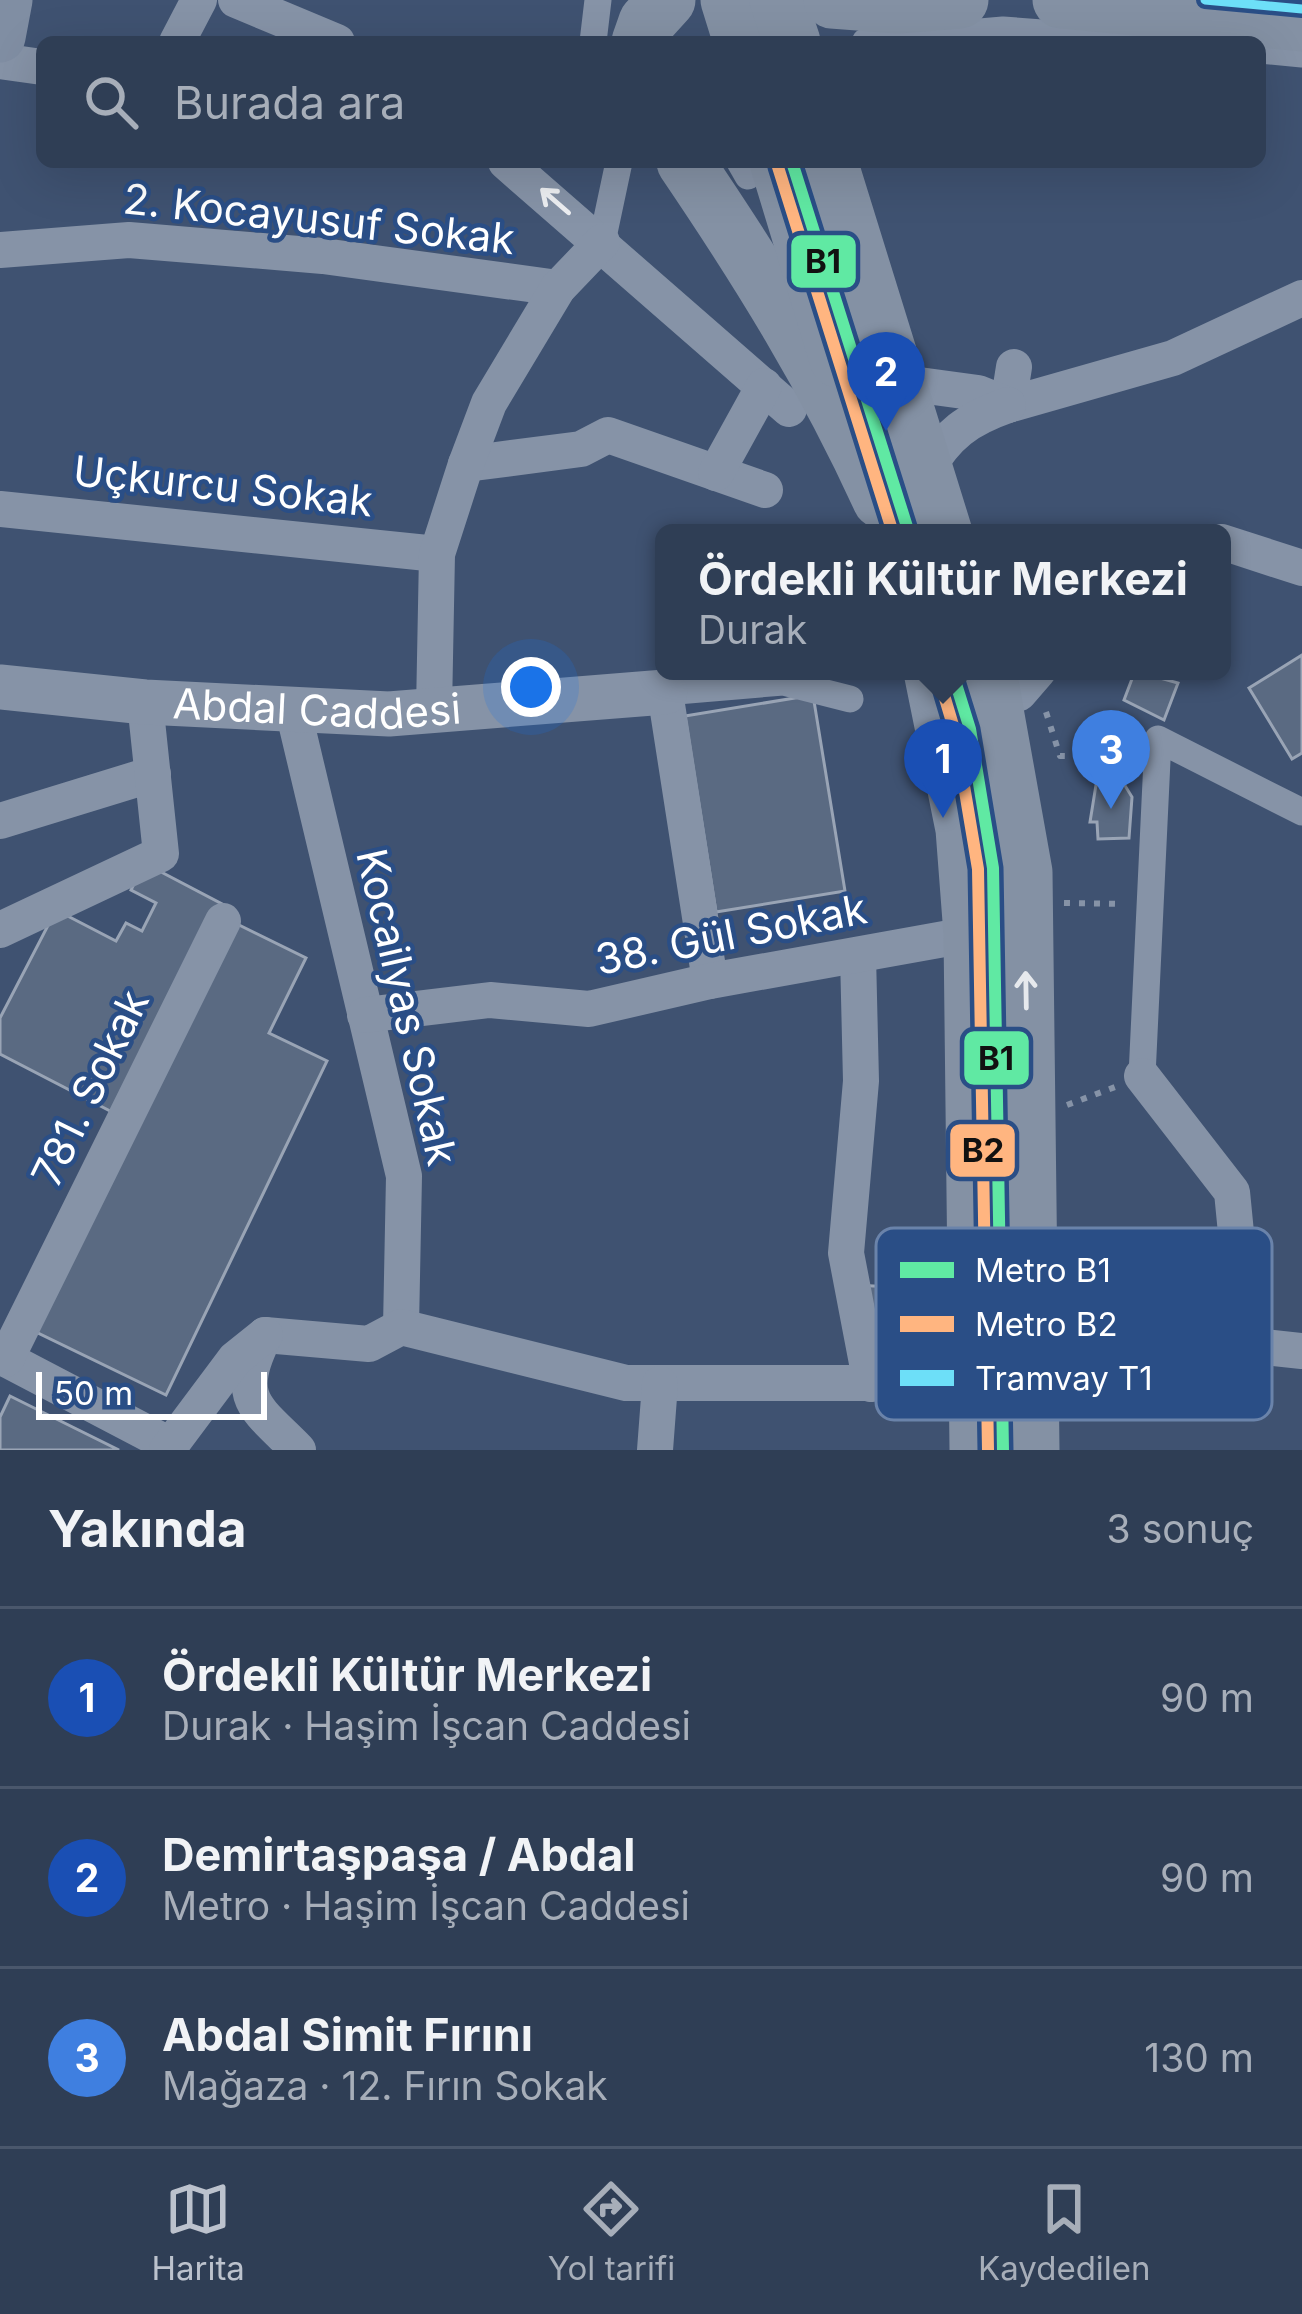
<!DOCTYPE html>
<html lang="tr">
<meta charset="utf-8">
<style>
body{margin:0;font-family:Inter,sans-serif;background:#3b495f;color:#f1f3f6}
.scale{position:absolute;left:36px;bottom:30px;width:231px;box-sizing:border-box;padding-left:12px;border:6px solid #fff;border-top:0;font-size:33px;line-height:42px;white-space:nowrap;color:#fff;-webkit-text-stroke:9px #2a4e86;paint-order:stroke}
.you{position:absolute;left:531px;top:687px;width:42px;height:42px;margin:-30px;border:9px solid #fff;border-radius:50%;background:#1a73e8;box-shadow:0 0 0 18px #1a73e833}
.badge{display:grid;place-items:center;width:78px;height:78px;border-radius:50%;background:#bcc2cd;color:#fff;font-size:39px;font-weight:700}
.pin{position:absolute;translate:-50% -99px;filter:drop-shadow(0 3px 6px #0008)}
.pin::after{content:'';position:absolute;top:63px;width:42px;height:36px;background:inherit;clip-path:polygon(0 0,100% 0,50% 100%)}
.popup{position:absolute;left:655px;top:524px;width:576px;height:156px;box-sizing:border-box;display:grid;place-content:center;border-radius:18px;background:#2f3e55;filter:drop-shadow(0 3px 9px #0005);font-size:39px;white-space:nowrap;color:#a7aeb9}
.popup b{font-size:45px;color:#f1f3f6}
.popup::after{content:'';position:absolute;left:50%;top:100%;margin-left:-24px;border:24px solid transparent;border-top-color:#2f3e55}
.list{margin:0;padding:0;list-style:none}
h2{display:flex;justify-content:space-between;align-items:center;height:156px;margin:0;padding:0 48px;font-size:51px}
h2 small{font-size:39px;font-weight:400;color:#a7aeb9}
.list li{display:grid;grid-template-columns:78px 1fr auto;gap:36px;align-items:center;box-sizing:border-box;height:180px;padding:0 48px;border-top:3px solid #4a576c}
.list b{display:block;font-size:45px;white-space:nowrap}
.list p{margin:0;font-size:39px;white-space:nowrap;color:#a7aeb9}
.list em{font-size:39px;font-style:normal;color:#a7aeb9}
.icon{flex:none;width:66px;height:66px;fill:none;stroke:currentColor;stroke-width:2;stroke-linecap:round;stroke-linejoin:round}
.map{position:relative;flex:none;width:1302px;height:1450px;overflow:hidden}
.search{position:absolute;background:#2f3e55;box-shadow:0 12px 48px #0002;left:36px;right:36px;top:36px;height:132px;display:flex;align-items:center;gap:30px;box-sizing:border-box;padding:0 42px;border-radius:18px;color:#a7aeb9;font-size:45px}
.sheet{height:696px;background:#2f3e55}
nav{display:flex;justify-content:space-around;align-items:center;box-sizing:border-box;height:168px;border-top:3px solid #4a576c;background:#2f3e55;font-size:33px;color:#a7aeb9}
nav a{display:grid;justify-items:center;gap:6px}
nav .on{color:#bcc2cd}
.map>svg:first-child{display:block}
.building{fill:#5a6a82;stroke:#99a4b5;stroke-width:3}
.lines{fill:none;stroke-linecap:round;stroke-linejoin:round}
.path{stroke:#8693a7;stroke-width:6;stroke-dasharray:6 9;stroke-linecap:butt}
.pedestrian{stroke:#8693a7;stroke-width:27}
.minor{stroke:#8693a7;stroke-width:36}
.tertiary{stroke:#8693a7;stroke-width:45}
.secondary{stroke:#808ea3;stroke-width:51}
.primary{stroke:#8491a4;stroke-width:57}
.tram-1-casing{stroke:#2a4e86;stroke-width:18}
.tram-1{stroke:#6ddff8;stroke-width:9}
.metro-1-casing{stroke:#2a4e86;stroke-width:21}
.metro-2-casing{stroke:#2a4e86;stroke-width:21}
.metro-1{stroke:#60e9a3;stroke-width:12}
.metro-2{stroke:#ffb580;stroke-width:12}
.oneway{stroke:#edeff2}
.oneway2{stroke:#e6e9ed}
.labels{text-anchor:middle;stroke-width:9;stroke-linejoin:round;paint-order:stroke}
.street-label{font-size:42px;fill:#fff;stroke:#2a4e86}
.key{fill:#2a4e86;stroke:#6a83aa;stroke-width:3}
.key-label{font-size:33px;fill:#fff}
.line-badge{stroke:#2a4e86;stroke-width:4.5}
.pale-badge-label{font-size:33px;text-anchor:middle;font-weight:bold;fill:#111}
</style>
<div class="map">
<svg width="1302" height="1450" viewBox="0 0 1302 1450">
<rect width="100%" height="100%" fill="#3f5271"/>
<g class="building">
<polygon points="1302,655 1302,753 1292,759 1249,688"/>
<polygon points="1135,671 1178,683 1164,720 1124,700"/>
<polygon points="813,695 845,891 716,912 685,716"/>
<polygon points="1124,784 1132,797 1129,838 1098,839 1097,822 1090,822 1096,785"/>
<polygon points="144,863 222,904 114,1113 0,1054 0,1018 56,910 116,941 126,923 142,931 156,903 131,890"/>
<polygon points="233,922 306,958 269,1033 327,1061 166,1395 36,1332"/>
<polygon points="855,1285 909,1288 909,1321 915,1321 921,1344 895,1351 897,1356 871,1359"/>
<polygon points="10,1396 119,1450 0,1450 0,1417"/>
</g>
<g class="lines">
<g class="path">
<polyline points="1046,712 1060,756 1130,757"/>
<polyline points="1064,903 1123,904"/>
<polyline points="1067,1105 1115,1087"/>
</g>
<g class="pedestrian">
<polyline points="593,42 598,0"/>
<polyline points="865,42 1003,30 1163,42"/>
<polyline points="1260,50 1302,54"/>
<polyline points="740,162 748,176"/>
<polyline points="602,242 619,162"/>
<polyline points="665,692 783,682 850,699"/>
<polyline points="1142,1076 1158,739 1302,812"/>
</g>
<g class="minor">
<polyline points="236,0 337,42"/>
<polyline points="177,42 199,0"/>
<polyline points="0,61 42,67"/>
<polyline points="506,162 789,409"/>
<polyline points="0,250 129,240 323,256 558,288"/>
<polyline points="1014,367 1008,405 1173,358 1302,298"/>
<polyline points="897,382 978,393 1008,405"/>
<polyline points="466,464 581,449 608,435 765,490"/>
<path d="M925 472C947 434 968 419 1008 405"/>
<polyline points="716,473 764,386"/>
<polyline points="0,509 437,554"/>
<polyline points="1222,542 1302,568"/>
<polyline points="993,689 1019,693 1038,671"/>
<polyline points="665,692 710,981"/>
<polyline points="293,710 404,1176 401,1327"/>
<polyline points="434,710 437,554 466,464 489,403 558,288 602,242"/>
<polyline points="0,821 153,774"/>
<polyline points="0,930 161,854 145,702"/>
<polyline points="858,955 861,1081 846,1253 871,1384"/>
<polyline points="365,1015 490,1000 589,1009 710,981 972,934"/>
<polyline points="1142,1076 1232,1192 1247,1345"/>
<polyline points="265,1335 369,1344 401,1327 626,1383 938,1383"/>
<path d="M263 1339C233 1400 257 1408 298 1450"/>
<polyline points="0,1356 170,1445"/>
<polyline points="6,1359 223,921"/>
<polyline points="1031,1359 1136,1357 1198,1340 1302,1351"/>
<polyline points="167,1450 235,1359 265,1335"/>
<polyline points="655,1450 660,1384"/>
</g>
<path class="tertiary" id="s1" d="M0 687 145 702 389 714 665 692"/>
<polyline class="secondary" points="0,37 7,0"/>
<g class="primary">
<polyline points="729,0 742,42"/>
<polyline points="778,0 792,42"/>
<polyline points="832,0 898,5 960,0"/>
<polyline points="1061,0 1302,23"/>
<polyline points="640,42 647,22 667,0"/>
<path d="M685 162C759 271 826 379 881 500"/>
<polyline points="778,162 838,359"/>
<polyline points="829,162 944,533"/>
<polyline points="932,671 964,829 972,934 978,1450"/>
<polyline points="988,671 1024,872 1031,1450"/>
</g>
<g class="tram-1-casing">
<polyline id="tram-1" points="1205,0 1302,9"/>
</g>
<use href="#tram-1" class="tram-1"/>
<g class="metro-1-casing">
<g id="metro-1">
<polyline points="792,162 909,533"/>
<polyline points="952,671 970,729 993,868 1003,1450"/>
</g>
</g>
<g class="metro-2-casing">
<g id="metro-2">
<polyline points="778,167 893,533"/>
<polyline points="938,675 955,732 978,869 988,1450"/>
</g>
</g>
<use href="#metro-1" class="metro-1"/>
<use href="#metro-2" class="metro-2"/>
</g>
<defs><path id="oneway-shaft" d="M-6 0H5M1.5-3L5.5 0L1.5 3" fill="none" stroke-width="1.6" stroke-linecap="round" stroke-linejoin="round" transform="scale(3)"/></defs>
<use class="oneway" href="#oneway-shaft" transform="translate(555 201) rotate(-139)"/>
<use class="oneway2" href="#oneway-shaft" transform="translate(1026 990) rotate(-91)"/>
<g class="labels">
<g class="street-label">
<text transform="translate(319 219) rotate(6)" y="15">2. Kocayusuf Sokak</text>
<text transform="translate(223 486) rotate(6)" y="15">Uçkurcu Sokak</text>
<text dy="15" stroke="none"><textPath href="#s1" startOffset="318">Abdal Caddesi</textPath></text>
<text transform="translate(731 934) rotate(-11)" y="15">38. Gül Sokak</text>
<text transform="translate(407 1007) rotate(77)" y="15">Kocailyas Sokak</text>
<text transform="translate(90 1088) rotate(-64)" y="15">781. Sokak</text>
</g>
</g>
<rect x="876" y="1228" width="396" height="192" rx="18" class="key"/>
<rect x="900" y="1262" width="54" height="16" fill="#60e9a3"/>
<rect x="900" y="1316" width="54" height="16" fill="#ffb580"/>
<rect x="900" y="1370" width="54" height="16" fill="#6ddff8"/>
<g class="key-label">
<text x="975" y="1282">Metro B1</text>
<text x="975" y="1336">Metro B2</text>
<text x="975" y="1390">Tramvay T1</text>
</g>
<g class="line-badge">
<rect x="789" y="233" width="69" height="57" rx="12" fill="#60e9a3"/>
<rect x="962" y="1029" width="69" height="58" rx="12" fill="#60e9a3"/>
<rect x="948" y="1122" width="69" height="57" rx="12" fill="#ffb580"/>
</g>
<g class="pale-badge-label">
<text x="823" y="273">B1</text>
<text x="996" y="1070">B1</text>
<text x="983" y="1162">B2</text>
</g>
</svg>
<div class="scale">50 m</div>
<div class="you"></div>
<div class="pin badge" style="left:943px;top:818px;background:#1a4fb4">1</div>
<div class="popup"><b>Ördekli Kültür Merkezi</b>Durak</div>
<div class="pin badge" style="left:886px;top:431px;background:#1a4fb4">2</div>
<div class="pin badge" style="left:1111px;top:809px;background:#3f7fe0">3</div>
<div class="search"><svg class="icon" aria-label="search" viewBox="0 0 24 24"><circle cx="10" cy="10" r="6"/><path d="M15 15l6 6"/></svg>Burada ara</div>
</div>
<section class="sheet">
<h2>Yakında<small>3 sonuç</small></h2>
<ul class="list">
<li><span class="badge" style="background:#1a4fb4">1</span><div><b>Ördekli Kültür Merkezi</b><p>Durak · Haşim İşcan Caddesi</p></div><em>90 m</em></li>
<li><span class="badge" style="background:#1a4fb4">2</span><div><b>Demirtaşpaşa / Abdal</b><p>Metro · Haşim İşcan Caddesi</p></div><em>90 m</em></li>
<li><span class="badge" style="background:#3f7fe0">3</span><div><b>Abdal Simit Fırını</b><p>Mağaza · 12. Fırın Sokak</p></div><em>130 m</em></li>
</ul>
</section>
<nav>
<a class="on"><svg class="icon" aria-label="map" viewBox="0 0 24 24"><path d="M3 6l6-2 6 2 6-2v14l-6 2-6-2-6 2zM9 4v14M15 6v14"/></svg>Harita</a>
<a><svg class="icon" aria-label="directions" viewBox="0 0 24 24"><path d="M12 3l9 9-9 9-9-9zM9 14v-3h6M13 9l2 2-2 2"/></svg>Yol tarifi</a>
<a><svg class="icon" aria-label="saved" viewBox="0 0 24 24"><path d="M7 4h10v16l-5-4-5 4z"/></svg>Kaydedilen</a>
</nav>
